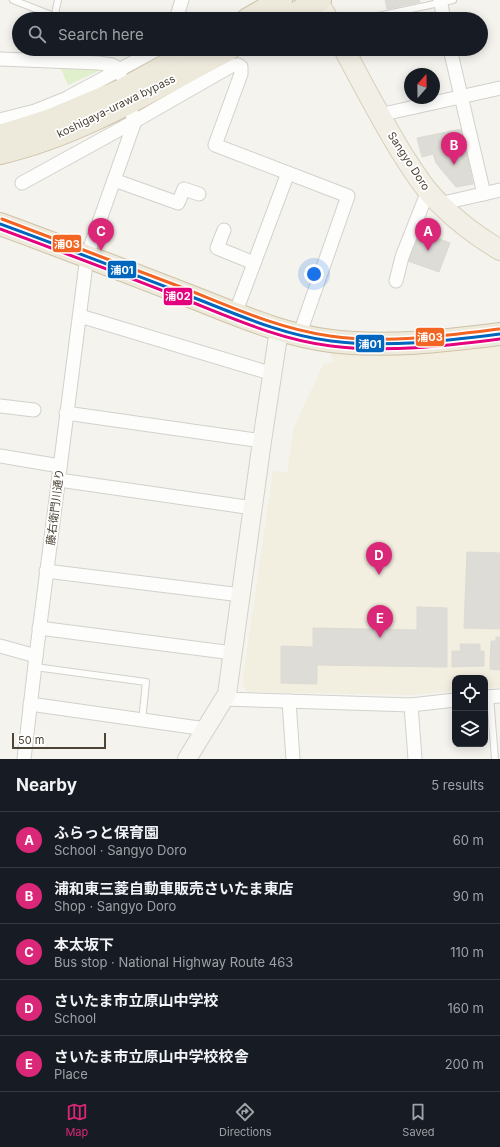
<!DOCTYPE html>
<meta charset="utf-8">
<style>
body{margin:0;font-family:Inter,"Noto Sans JP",sans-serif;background:#20242c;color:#f1f3f6}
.controls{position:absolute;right:12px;bottom:12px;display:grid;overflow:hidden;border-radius:8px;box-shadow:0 2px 10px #0003}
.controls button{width:36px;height:36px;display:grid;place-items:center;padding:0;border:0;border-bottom:1px solid #363941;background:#171b24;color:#f1f3f6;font:20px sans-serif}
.compass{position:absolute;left:404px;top:68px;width:36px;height:36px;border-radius:50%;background:#171b24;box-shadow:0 2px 10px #0003;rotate:20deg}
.scale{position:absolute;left:12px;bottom:10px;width:94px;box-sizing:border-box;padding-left:4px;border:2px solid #4c4537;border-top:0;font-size:11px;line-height:14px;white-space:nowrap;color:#4c4537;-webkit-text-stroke:3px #fff;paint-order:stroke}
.you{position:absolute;left:314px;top:274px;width:14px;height:14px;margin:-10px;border:3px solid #fff;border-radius:50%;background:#1a73e8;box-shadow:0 0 0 6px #1a73e833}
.badge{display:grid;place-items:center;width:26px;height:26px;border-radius:50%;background:#db2777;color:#fff;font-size:13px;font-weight:700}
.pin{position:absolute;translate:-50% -33px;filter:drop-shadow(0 1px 2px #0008)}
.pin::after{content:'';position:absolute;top:21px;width:14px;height:12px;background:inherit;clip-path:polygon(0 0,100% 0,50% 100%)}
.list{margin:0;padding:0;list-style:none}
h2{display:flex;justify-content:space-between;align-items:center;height:52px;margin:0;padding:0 16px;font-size:17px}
h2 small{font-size:13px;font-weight:400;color:#9ea1a6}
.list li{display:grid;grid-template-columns:26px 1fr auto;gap:12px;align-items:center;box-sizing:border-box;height:56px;padding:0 16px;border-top:1px solid #363941}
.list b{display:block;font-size:15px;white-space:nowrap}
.list p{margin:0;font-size:13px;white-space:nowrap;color:#9ea1a6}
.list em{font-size:13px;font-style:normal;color:#9ea1a6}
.icon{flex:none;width:22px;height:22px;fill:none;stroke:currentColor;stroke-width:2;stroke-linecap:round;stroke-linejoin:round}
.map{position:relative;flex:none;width:500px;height:759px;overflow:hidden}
.search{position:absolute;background:#171b24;box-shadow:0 2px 10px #0003;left:12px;right:12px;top:12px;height:44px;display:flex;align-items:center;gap:10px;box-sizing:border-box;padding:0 14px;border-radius:22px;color:#9ea1a6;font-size:15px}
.sheet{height:332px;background:#171b24}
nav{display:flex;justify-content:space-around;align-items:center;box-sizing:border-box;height:56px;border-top:1px solid #363941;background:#171b24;font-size:11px;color:#9ea1a6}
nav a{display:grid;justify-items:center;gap:2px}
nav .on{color:#db2777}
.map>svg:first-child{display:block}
.education{fill:#f2eee0}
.green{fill:#e0f0cc}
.building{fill:#dedcd6;stroke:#dddad3}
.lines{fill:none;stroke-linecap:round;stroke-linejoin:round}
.lane-casing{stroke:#d2d1cb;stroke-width:8}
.street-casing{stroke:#d2d1cb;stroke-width:15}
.secondary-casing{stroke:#d4d1c4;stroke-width:20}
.primary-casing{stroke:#d8d0b9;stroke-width:22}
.highway-casing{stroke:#cfc2a6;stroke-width:24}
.lane{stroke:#fdfdfc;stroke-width:6}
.street{stroke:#fdfdfc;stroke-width:13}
.secondary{stroke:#f7f6f1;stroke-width:18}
.primary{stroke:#f2f0e6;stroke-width:20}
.highway{stroke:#ede9db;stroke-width:22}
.bus-1-casing{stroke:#fff;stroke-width:6}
.bus-2-casing{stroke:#fff;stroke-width:6}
.bus-3-casing{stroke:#fff;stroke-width:6}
.bus-1{stroke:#0065bd;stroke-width:3}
.bus-2{stroke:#e5007d;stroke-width:3}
.bus-3{stroke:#f26522;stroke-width:3}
.labels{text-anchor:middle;stroke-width:3.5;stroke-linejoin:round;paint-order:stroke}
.street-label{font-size:11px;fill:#4c4537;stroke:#fff}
.line-badge{stroke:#fff;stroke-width:1.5}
.badge-label{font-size:11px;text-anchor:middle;font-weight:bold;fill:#fff}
</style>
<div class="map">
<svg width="500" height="759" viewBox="0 0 500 759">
<rect width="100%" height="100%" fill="#f4f3ee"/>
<polygon class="education" points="500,345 500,687 485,688 485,678 455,678 455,691 413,695 248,692 242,685 273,471 287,473 294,427 323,365 333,362 330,352 371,357 470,349"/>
<polygon class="green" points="61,69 101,70 68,85"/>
<g class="building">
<polygon points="385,0 419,0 420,2 387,9"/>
<polygon points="462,129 473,184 456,187 436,163 433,154 422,157 417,138"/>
<polygon points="419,231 450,243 439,272 408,261"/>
<polygon points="467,552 500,553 500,629 464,628"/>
<polygon points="417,607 447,608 447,667 317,665 317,684 281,683 281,646 313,647 313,628 417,630"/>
<polygon points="496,637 500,637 500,670 490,669 491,641 496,641"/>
<polygon points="460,644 480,644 480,651 484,651 484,666 452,667 452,651 461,651"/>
</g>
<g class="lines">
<g class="lane-casing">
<g id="lane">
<polyline points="13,0 54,16"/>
<polyline points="54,19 58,0"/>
<polyline points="364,19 453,0"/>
<polyline points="35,667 146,682 142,721"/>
<polyline points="490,697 495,759"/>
</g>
</g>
<g class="street-casing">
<g id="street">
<polyline points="440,0 444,19"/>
<polyline points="176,19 182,0"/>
<polyline points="450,49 484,194"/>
<polyline points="0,59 99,63 112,65 119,69 120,74"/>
<polyline points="379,115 500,88"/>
<polyline points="0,120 35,111 65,99 158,49"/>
<polyline points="114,180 178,203 184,189 199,194"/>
<polyline points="22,183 135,121 231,66 238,65 241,67 241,74 215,145 348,196 299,336"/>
<polyline points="439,204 500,190"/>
<polyline points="224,230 217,248 254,263"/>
<polyline points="396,281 402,257 428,191"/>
<polyline points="235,314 288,173"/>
<polyline points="80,316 273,374"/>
<polyline points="0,406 34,410"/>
<polyline points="66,413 262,441"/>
<polyline points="0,456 60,466"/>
<polyline points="59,480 253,508"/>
<polyline points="46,571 241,595"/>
<polyline points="39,628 233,653"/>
<polyline points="0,646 36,656"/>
<polyline points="485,697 500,696"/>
<polyline points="224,699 411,705 455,700"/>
<polyline points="289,701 293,759"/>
<polyline points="30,704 206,729"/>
<polyline points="411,705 415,759"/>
<polyline points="24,759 36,656 87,256 135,121 127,103"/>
</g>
</g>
<g class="secondary-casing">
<polyline id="secondary" points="187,759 227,694 262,441 279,330"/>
</g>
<g class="primary-casing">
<g id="primary">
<polyline points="317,0 328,19"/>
<path d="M344 49C363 85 382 121 403 155 414 172 425 190 440 204 458 222 478 237 500 250"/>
</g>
</g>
<g class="highway-casing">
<g id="highway">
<polyline points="248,19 281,0"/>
<polyline points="285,19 320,0"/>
<polyline points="0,136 51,120 120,91 195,49"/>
<path d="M0 153C82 134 155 88 229 49"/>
<path d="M0 224C63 247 125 271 187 295 234 313 281 335 331 341 387 348 444 341 500 334"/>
</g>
</g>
<use href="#lane" class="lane"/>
<use href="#street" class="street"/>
<use href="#secondary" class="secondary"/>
<use href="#primary" class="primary"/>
<use href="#highway" class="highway"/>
<g class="bus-1-casing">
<path id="bus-1" d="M0 224C63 247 125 271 187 295 234 313 281 335 331 341 387 348 444 341 500 334"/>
</g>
<g class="bus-2-casing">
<path id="bus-2" d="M0 229C62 252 123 275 184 299 232 318 280 340 331 346 387 353 444 346 500 339"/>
</g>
<g class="bus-3-casing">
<path id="bus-3" d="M2 219C63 242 125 266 186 289 233 308 280 329 330 336 386 344 444 336 499 329"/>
</g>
<use href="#bus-1" class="bus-1"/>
<use href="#bus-2" class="bus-2"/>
<use href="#bus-3" class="bus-3"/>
</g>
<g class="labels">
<g class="street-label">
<text transform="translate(116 106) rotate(-26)" y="4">koshigaya-urawa bypass</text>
<text transform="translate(409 161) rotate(57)" y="4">Sangyo Doro</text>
<text transform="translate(55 507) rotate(-83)" y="4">藤右衛門川通り</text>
</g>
</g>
<g class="line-badge">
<rect x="52" y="234" width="30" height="19" rx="4" fill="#f26522"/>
<rect x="107" y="260" width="30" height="19" rx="4" fill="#0065bd"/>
<rect x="163" y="287" width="30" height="19" rx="4" fill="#e5007d"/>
<rect x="415" y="327" width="30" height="20" rx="4" fill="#f26522"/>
<rect x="355" y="334" width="30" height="19" rx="4" fill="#0065bd"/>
</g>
<g class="badge-label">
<text x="67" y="248">浦03</text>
<text x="122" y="274">浦01</text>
<text x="178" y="300">浦02</text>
<text x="430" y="341">浦03</text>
<text x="370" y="348">浦01</text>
</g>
</svg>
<div class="controls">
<button><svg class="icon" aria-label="locate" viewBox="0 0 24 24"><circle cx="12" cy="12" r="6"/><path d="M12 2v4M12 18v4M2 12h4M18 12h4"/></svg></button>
<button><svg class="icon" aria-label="layers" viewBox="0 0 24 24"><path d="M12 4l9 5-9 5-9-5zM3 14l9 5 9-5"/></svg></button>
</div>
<svg class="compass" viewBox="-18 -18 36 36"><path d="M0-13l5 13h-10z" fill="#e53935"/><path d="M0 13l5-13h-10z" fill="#9ea1a6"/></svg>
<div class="scale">50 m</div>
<div class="you"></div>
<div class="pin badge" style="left:428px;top:251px">A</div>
<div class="pin badge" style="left:454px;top:165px">B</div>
<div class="pin badge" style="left:101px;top:251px">C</div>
<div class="pin badge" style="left:379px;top:575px">D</div>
<div class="pin badge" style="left:380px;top:638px">E</div>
<div class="search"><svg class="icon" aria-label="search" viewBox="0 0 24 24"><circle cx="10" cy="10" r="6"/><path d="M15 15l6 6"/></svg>Search here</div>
</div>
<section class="sheet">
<h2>Nearby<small>5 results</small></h2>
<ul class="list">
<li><span class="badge">A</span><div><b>ふらっと保育園</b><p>School · Sangyo Doro</p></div><em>60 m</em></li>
<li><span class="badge">B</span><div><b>浦和東三菱自動車販売さいたま東店</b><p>Shop · Sangyo Doro</p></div><em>90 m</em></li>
<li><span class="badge">C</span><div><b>本太坂下</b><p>Bus stop · National Highway Route 463</p></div><em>110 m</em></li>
<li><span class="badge">D</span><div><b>さいたま市立原山中学校</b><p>School</p></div><em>160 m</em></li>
<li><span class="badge">E</span><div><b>さいたま市立原山中学校校舎</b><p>Place</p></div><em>200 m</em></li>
</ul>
</section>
<nav>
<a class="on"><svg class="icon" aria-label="map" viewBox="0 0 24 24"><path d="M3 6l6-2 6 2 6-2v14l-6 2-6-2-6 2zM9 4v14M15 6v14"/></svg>Map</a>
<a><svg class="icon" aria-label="directions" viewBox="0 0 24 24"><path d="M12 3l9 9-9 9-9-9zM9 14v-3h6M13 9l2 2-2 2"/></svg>Directions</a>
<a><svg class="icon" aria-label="saved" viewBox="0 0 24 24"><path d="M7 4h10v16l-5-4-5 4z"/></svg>Saved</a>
</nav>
